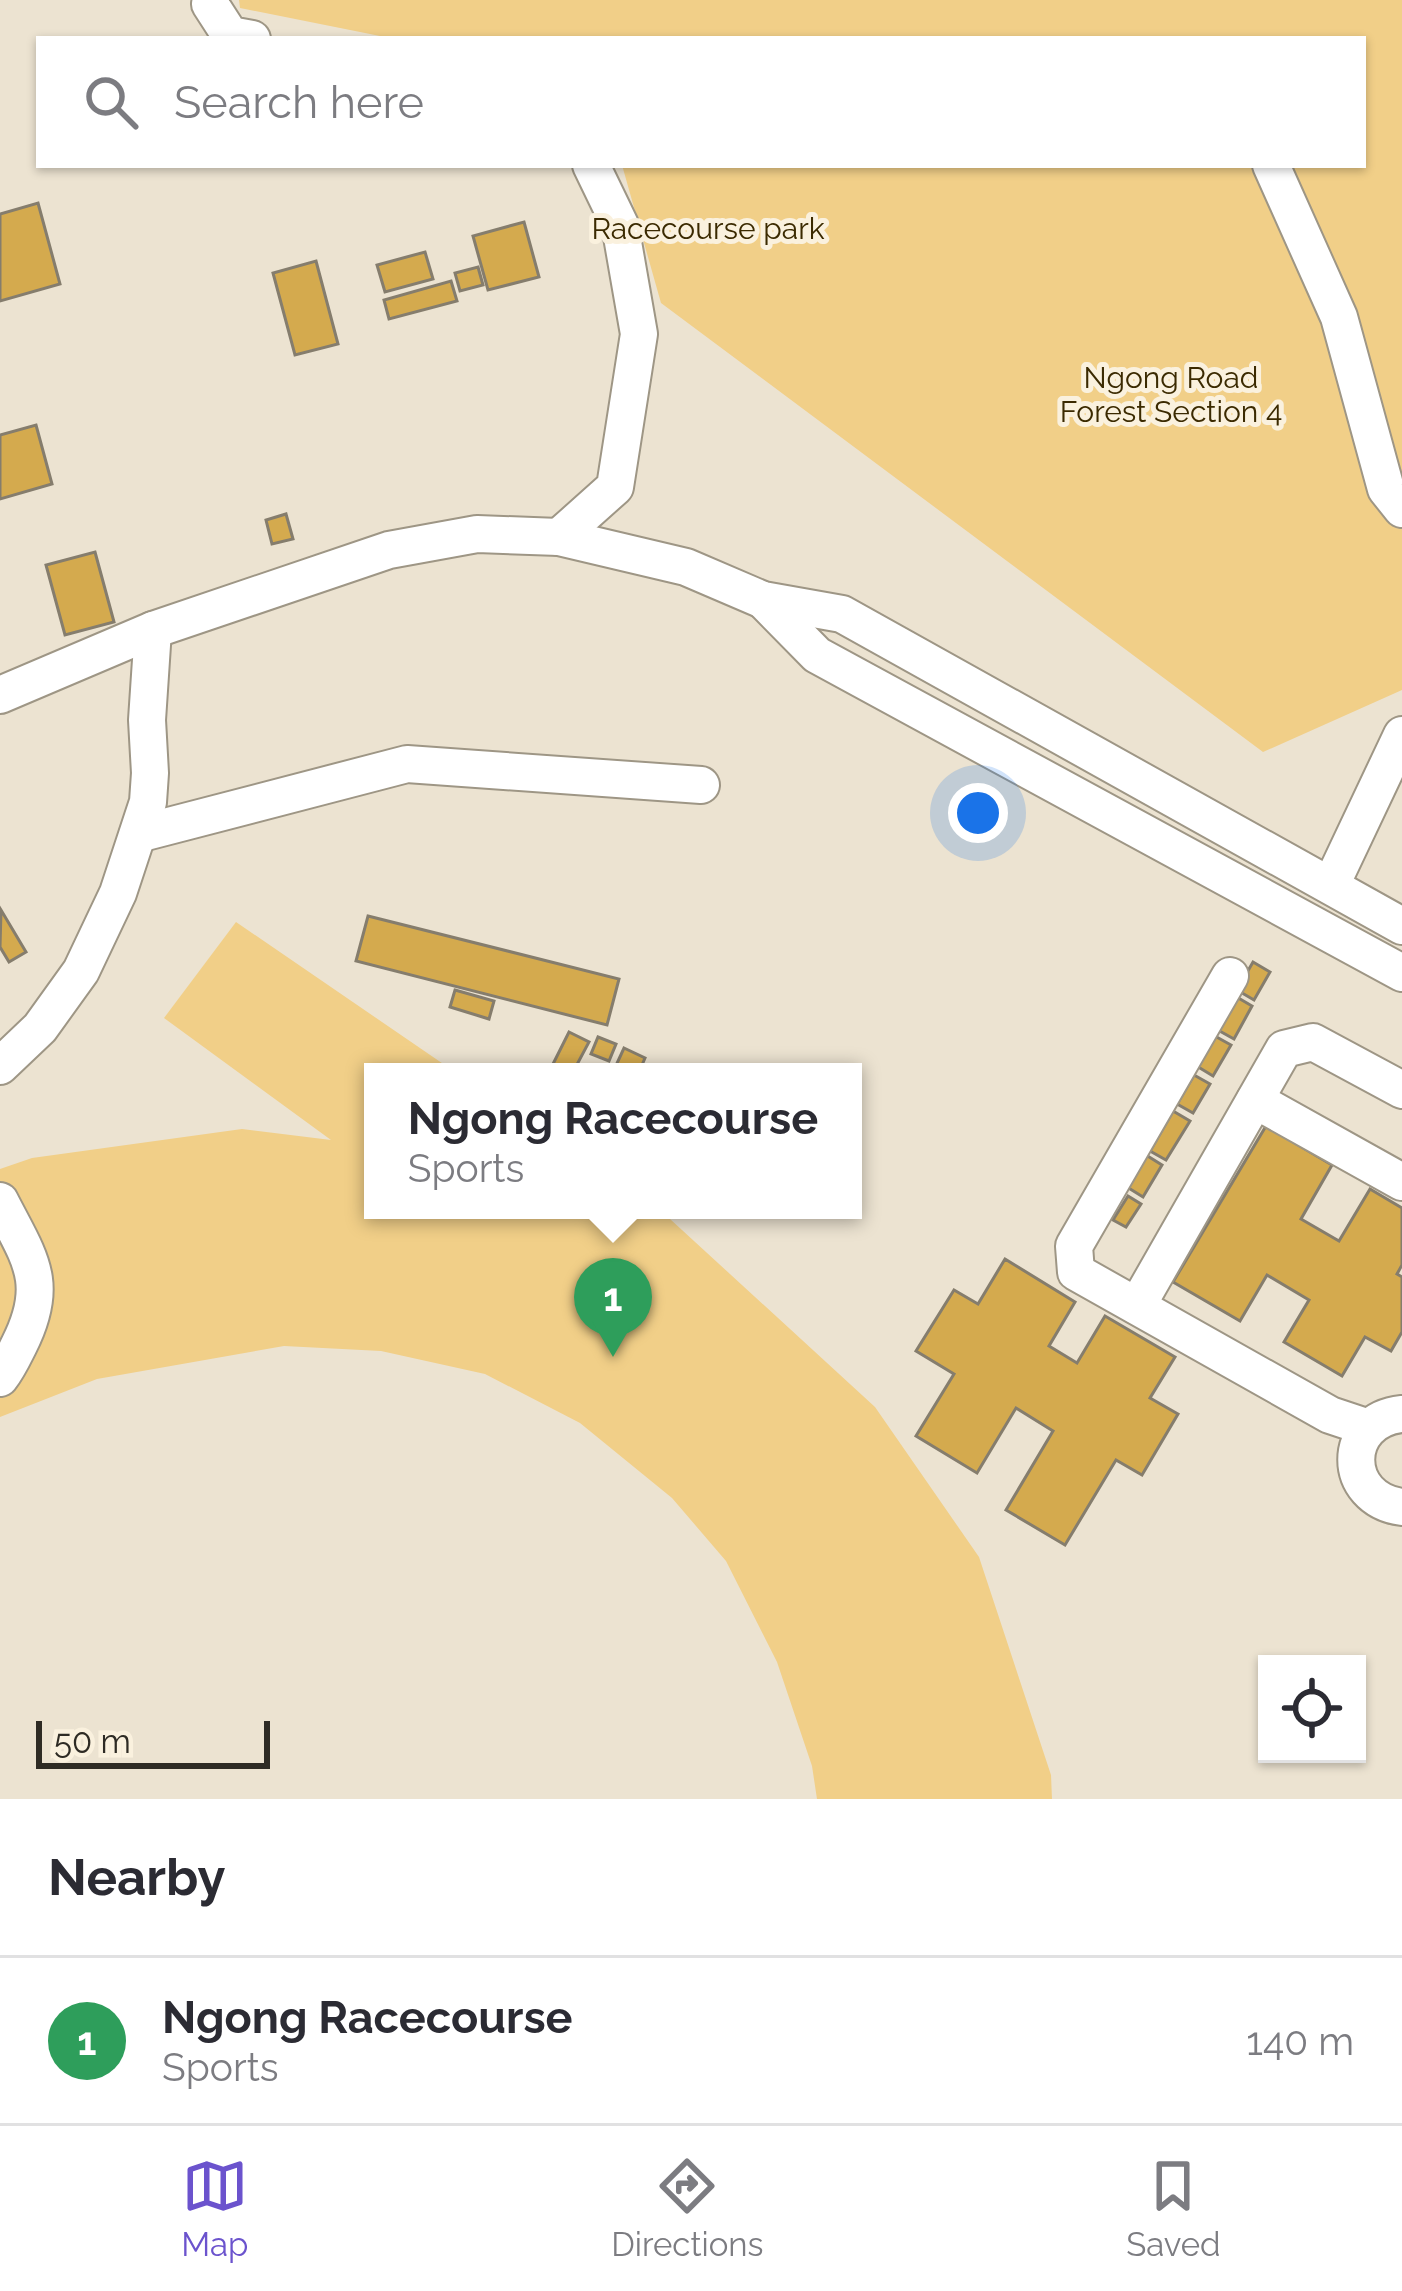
<!DOCTYPE html>
<style>
body{margin:0;font-family:Raleway,sans-serif;background:#f7f7f7;color:#2b2b33}
.controls{position:absolute;right:36px;bottom:36px;display:grid;overflow:hidden;border-radius:0px;box-shadow:0 3px 9px #0004}
.controls button{width:108px;height:108px;display:grid;place-items:center;padding:0;border:0;border-bottom:3px solid #e1e1e2;background:#fff;color:#2b2b33;font:60px sans-serif}
.scale{position:absolute;left:36px;bottom:30px;width:234px;box-sizing:border-box;padding-left:12px;border:6px solid #2e2b24;border-top:0;font-size:33px;line-height:42px;white-space:nowrap;color:#2e2b24;-webkit-text-stroke:9px #faf1de;paint-order:stroke}
.you{position:absolute;left:978px;top:813px;width:42px;height:42px;margin:-30px;border:9px solid #fff;border-radius:50%;background:#1a73e8;box-shadow:0 0 0 18px #1a73e833}
.badge{display:grid;place-items:center;width:78px;height:78px;border-radius:50%;background:#6b53cd;color:#fff;font-size:39px;font-weight:700}
.pin{position:absolute;translate:-50% -99px;filter:drop-shadow(0 3px 6px #0008)}
.pin::after{content:'';position:absolute;top:63px;width:42px;height:36px;background:inherit;clip-path:polygon(0 0,100% 0,50% 100%)}
.popup{position:absolute;left:364px;top:1063px;width:498px;height:156px;box-sizing:border-box;display:grid;place-content:center;border-radius:0px;background:#fff;filter:drop-shadow(0 3px 9px #0005);font-size:39px;white-space:nowrap;color:#7c7c81}
.popup b{font-size:45px;color:#2b2b33}
.popup::after{content:'';position:absolute;left:50%;top:100%;margin-left:-24px;border:24px solid transparent;border-top-color:#fff}
.list{margin:0;padding:0;list-style:none}
h2{display:flex;justify-content:space-between;align-items:center;height:156px;margin:0;padding:0 48px;font-size:51px}
h2 small{font-size:39px;font-weight:400;color:#7c7c81}
.list li{display:grid;grid-template-columns:78px 1fr auto;gap:36px;align-items:center;box-sizing:border-box;height:168px;padding:0 48px;border-top:3px solid #e1e1e2}
.list b{display:block;font-size:45px;white-space:nowrap}
.list p{margin:0;font-size:39px;white-space:nowrap;color:#7c7c81}
.list em{font-size:39px;font-style:normal;color:#7c7c81}
.icon{flex:none;width:66px;height:66px;fill:none;stroke:currentColor;stroke-width:2;stroke-linecap:round;stroke-linejoin:round}
.map{position:relative;flex:none;width:1402px;height:1799px;overflow:hidden}
.search{position:absolute;background:#fff;box-shadow:0 3px 9px #0004;left:36px;right:36px;top:36px;height:132px;display:flex;align-items:center;gap:30px;box-sizing:border-box;padding:0 42px;border-radius:0px;color:#7c7c81;font-size:45px}
.sheet{height:324px;background:#fff}
nav{display:flex;justify-content:space-around;align-items:center;box-sizing:border-box;height:168px;border-top:3px solid #e1e1e2;background:#fff;font-size:33px;color:#7c7c81}
nav a{display:grid;justify-items:center;gap:6px}
nav .on{color:#6b53cd}
.map>svg:first-child{display:block}
.green{fill:#f1cf88}
.building{fill:#d4aa4e;stroke:#857d6d;stroke-width:3}
.lines{fill:none;stroke-linecap:round;stroke-linejoin:round}
.minor-casing{stroke:#9e9685;stroke-width:40}
.minor{stroke:#fff;stroke-width:36}
.labels{text-anchor:middle;stroke-width:10;stroke-linejoin:round;paint-order:stroke}
.park-label{font-size:30px;fill:#3b2a01;stroke:#faf1de}
</style>
<div class="map">
<svg width="1402" height="1799" viewBox="0 0 1402 1799">
<rect width="100%" height="100%" fill="#ece3d1"/>
<g class="green">
<polygon points="239,0 1402,0 1402,690 1263,752 661,303 622,165 1363,165 1363,39 395,39 240,8"/>
<polygon points="236,922 455,1072 373,1072 373,1210 657,1210 670,1219 875,1407 979,1557 1051,1775 1052,1799 817,1799 812,1766 777,1662 726,1561 672,1498 580,1423 485,1374 381,1351 284,1346 97,1379 0,1417 0,1169 32,1158 242,1129 331,1140 164,1018"/>
</g>
<g class="building">
<polygon points="38,203 60,284 0,301 0,214"/>
<polygon points="524,222 539,277 488,290 473,236"/>
<polygon points="425,252 433,279 385,292 377,265"/>
<polygon points="316,261 338,344 295,355 273,273"/>
<polygon points="478,267 483,285 460,291 455,273"/>
<polygon points="451,281 457,301 389,319 384,300"/>
<polygon points="36,425 52,484 0,499 0,435"/>
<polygon points="286,514 293,539 272,544 266,520"/>
<polygon points="95,552 114,622 65,635 46,565"/>
<polygon points="1,910 26,952 9,962 0,947"/>
<polygon points="368,916 619,979 607,1025 356,961"/>
<polygon points="1253,962 1270,972 1254,1000 1237,990"/>
<polygon points="455,990 494,1001 489,1019 450,1007"/>
<polygon points="1235,996 1252,1006 1234,1039 1216,1029"/>
<polygon points="569,1032 589,1042 573,1072 549,1072"/>
<polygon points="1213,1035 1231,1045 1213,1076 1195,1065"/>
<polygon points="598,1037 616,1044 609,1061 591,1054"/>
<polygon points="624,1048 645,1058 639,1072 613,1072"/>
<polygon points="1194,1075 1210,1084 1193,1113 1177,1104"/>
<polygon points="1173,1111 1190,1121 1166,1160 1150,1151"/>
<polygon points="1266,1126 1332,1165 1301,1219 1339,1241 1370,1189 1402,1208 1402,1265 1397,1274 1402,1277 1402,1332 1391,1351 1365,1337 1342,1376 1284,1342 1309,1300 1267,1275 1240,1321 1173,1282"/>
<polygon points="1146,1155 1162,1165 1143,1197 1127,1187"/>
<polygon points="1128,1196 1141,1204 1126,1227 1113,1220"/>
<polygon points="1005,1259 1075,1302 1049,1346 1077,1363 1105,1316 1175,1357 1150,1398 1178,1414 1142,1475 1116,1460 1065,1545 1006,1510 1053,1431 1016,1408 977,1473 916,1436 954,1374 916,1351 954,1290 978,1304"/>
</g>
<g class="lines">
<g class="minor-casing">
<g id="minor">
<polyline points="211,0 210,4 230,35 252,39"/>
<polyline points="1271,165 1339,317 1386,489 1402,509"/>
<polyline points="559,537 615,487 639,334 620,225 591,165"/>
<polyline points="763,600 817,655 1402,973"/>
<polyline points="0,695 153,630 389,550 477,534 559,537 686,567 763,600 842,614 1402,926"/>
<polyline points="138,834 407,764 701,785"/>
<polyline points="1331,885 1402,735"/>
<polyline points="1230,976 1074,1246 1076,1272 1330,1415 1369,1428"/>
<polyline points="0,1066 40,1028 81,971 118,893 148,802 150,773 147,720 153,630"/>
<polyline points="1255,1100 1402,1182"/>
<path d="M0 1201C29 1258 51 1282 19 1345 13 1357 8 1368 0 1378"/>
<polyline points="1137,1306 1284,1049 1313,1042 1402,1090"/>
<path d="M1402 1414C1341 1420 1341 1499 1402 1507"/>
</g>
</g>
<use href="#minor" class="minor"/>
</g>
<g class="labels">
<g class="park-label">
<text x="708" y="239">Racecourse park</text>
<text x="1171" y="388">Ngong Road<tspan x="1171" dy="34">Forest Section 4</tspan></text>
</g>
</g>
</svg>
<div class="controls">
<button><svg class="icon" aria-label="locate" viewBox="0 0 24 24"><circle cx="12" cy="12" r="6"/><path d="M12 2v4M12 18v4M2 12h4M18 12h4"/></svg></button>
</div>
<div class="scale">50 m</div>
<div class="you"></div>
<div class="pin badge" style="left:613px;top:1357px;background:#2e9e5b">1</div>
<div class="popup"><b>Ngong Racecourse</b>Sports</div>
<div class="search"><svg class="icon" aria-label="search" viewBox="0 0 24 24"><circle cx="10" cy="10" r="6"/><path d="M15 15l6 6"/></svg>Search here</div>
</div>
<section class="sheet">
<h2>Nearby<small></small></h2>
<ul class="list">
<li><span class="badge" style="background:#2e9e5b">1</span><div><b>Ngong Racecourse</b><p>Sports</p></div><em>140 m</em></li>
</ul>
</section>
<nav>
<a class="on"><svg class="icon" aria-label="map" viewBox="0 0 24 24"><path d="M3 6l6-2 6 2 6-2v14l-6 2-6-2-6 2zM9 4v14M15 6v14"/></svg>Map</a>
<a><svg class="icon" aria-label="directions" viewBox="0 0 24 24"><path d="M12 3l9 9-9 9-9-9zM9 14v-3h6M13 9l2 2-2 2"/></svg>Directions</a>
<a><svg class="icon" aria-label="saved" viewBox="0 0 24 24"><path d="M7 4h10v16l-5-4-5 4z"/></svg>Saved</a>
</nav>
